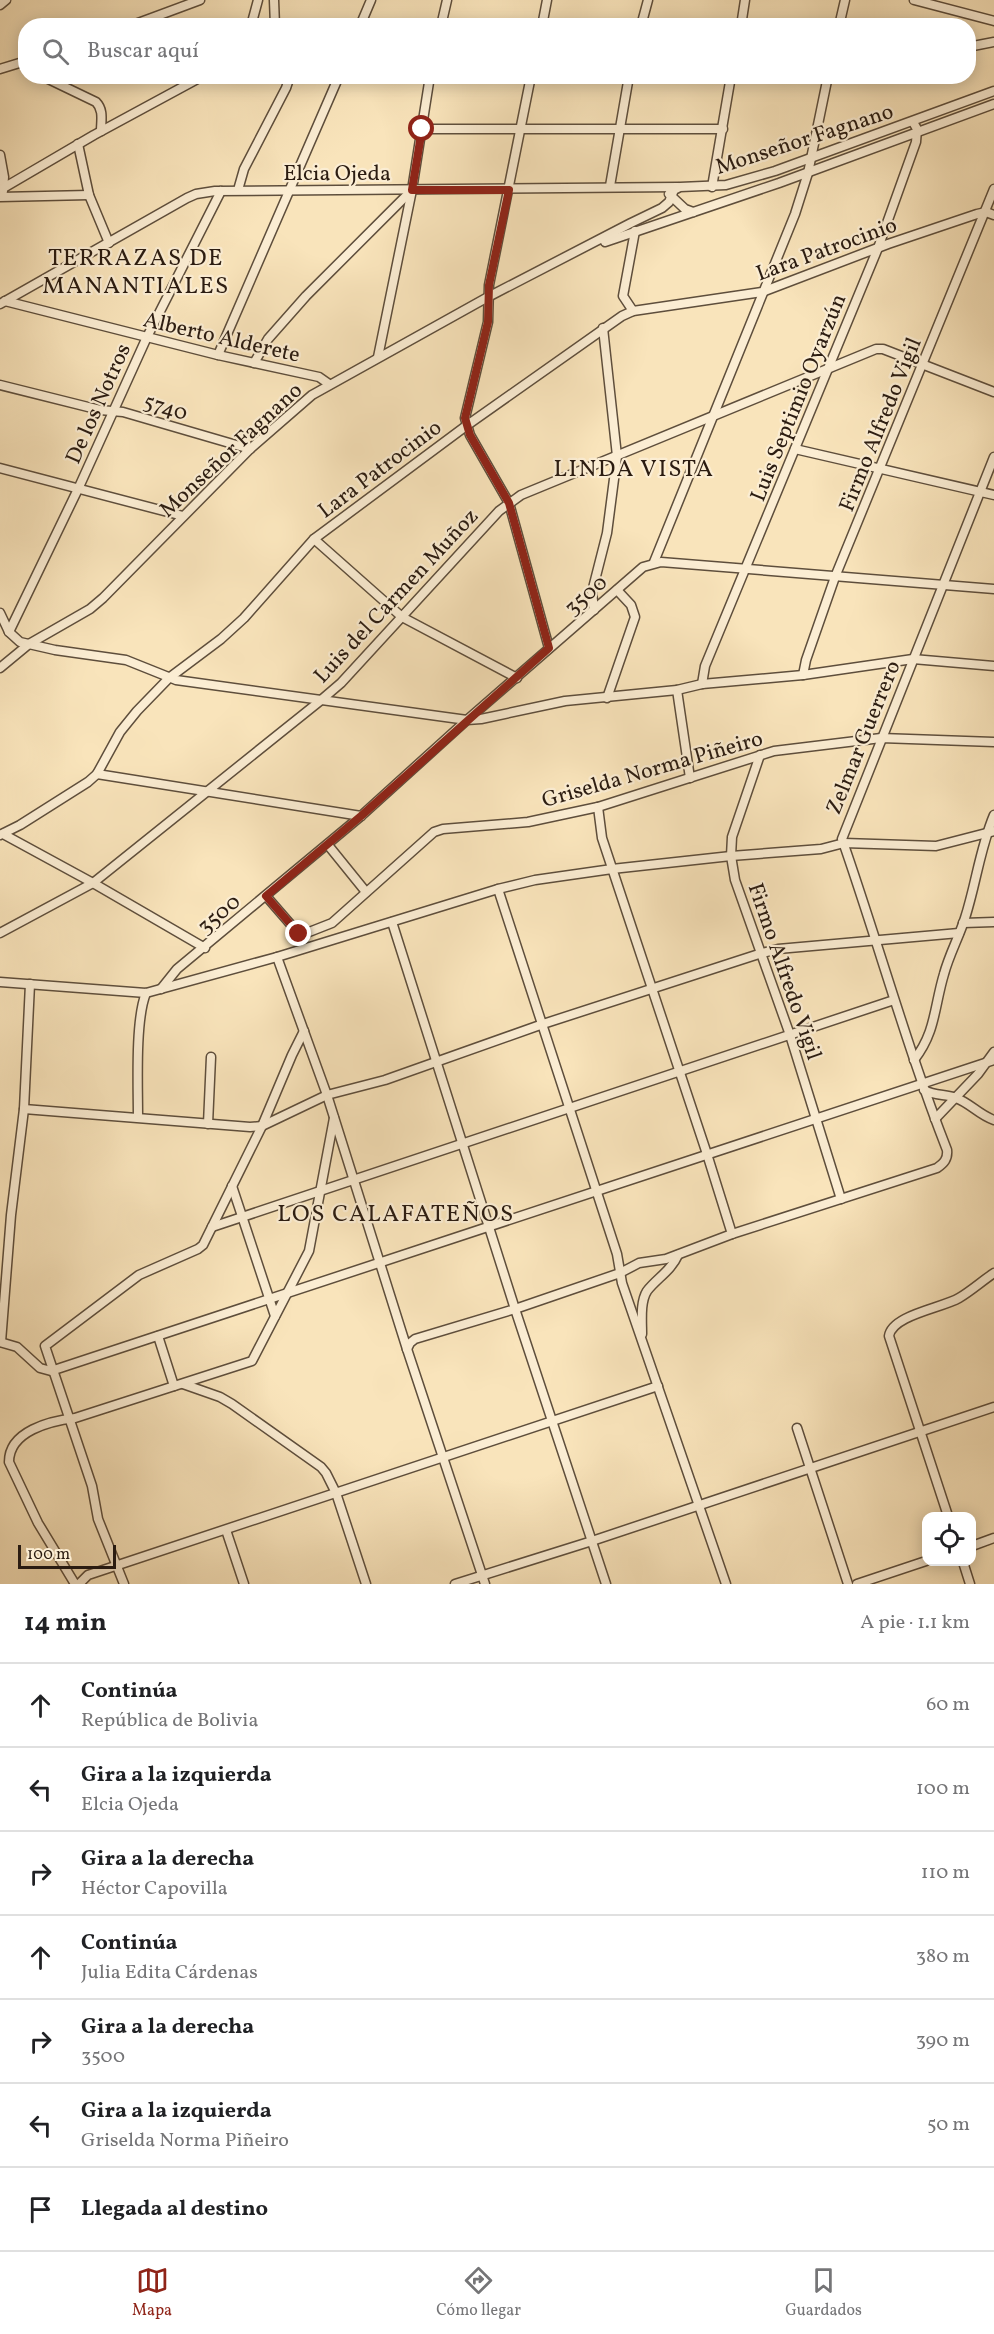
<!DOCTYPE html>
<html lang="es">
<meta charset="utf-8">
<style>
body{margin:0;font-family:Vollkorn,serif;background:#f6f6f6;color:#202124}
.controls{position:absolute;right:18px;bottom:18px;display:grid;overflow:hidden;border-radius:12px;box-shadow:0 3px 15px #0003}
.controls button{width:54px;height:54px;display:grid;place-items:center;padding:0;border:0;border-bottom:2px solid #e0e0e0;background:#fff;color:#202124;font:30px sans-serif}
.scale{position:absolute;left:18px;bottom:15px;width:98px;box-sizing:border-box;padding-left:6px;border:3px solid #2b1c11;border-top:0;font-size:16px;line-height:21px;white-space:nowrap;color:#2b1c11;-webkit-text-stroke:4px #fbedd3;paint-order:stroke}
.stop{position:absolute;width:18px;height:18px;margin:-14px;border:4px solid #8f2418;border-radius:50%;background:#fff}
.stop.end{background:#8f2418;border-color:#fff;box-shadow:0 2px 6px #0008}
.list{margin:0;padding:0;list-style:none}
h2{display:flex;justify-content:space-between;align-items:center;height:78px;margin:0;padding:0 24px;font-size:26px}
h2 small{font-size:20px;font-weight:400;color:#757577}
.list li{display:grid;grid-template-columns:39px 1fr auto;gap:18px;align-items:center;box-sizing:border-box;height:84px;padding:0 24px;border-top:2px solid #e0e0e0}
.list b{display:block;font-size:22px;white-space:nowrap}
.list p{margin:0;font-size:20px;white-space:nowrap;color:#757577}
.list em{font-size:20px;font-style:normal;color:#757577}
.icon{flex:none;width:33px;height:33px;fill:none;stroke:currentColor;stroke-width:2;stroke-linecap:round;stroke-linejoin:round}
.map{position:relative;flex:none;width:994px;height:1584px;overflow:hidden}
.search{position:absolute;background:#fff;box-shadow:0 3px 15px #0003;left:18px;right:18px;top:18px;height:66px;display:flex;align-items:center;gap:15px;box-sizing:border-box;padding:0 21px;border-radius:24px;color:#757577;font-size:22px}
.sheet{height:666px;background:#fff}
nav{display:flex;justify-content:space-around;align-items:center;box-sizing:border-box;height:84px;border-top:2px solid #e0e0e0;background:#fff;font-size:16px;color:#757577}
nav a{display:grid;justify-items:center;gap:3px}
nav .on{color:#8f2418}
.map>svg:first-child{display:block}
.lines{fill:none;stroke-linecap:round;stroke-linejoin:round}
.minor-casing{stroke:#5e4e3c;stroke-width:11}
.minor{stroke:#fbedd3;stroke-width:8}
.route{stroke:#8f2418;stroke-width:8}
.labels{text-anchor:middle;stroke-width:4.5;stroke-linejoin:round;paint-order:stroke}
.street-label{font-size:22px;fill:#2b1c11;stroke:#fbedd3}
.neighbourhood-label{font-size:24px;letter-spacing:1.5px;fill:#2b1c11;stroke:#fbedd3}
</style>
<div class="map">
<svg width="994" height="1584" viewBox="0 0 994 1584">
<rect width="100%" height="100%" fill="#f9e4bb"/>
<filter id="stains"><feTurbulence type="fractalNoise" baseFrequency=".00333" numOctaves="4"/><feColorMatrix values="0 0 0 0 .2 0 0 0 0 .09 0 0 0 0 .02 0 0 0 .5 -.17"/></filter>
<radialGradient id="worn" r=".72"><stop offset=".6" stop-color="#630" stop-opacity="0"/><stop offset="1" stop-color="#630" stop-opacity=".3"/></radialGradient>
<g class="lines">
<g class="minor-casing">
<g id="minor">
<polyline points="274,0 275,26"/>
<polyline points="914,0 994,21"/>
<polyline points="0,5 6,0"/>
<polyline points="130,26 200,0"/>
<polyline points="251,26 258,0"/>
<polyline points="360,26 371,0"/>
<polyline points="441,26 447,0"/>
<polyline points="542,26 547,0"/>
<polyline points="641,26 648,0"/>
<polyline points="741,26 745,0"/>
<polyline points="839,26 845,0"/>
<polyline points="968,47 994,42"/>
<polyline points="0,69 26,61"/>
<path d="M42 76 96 102C104 110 101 121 101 131"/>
<polyline points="531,76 489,285 488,322 465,418 470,435 509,503 549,648"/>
<polyline points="422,129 723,129"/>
<polyline points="78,144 89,195 109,243"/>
<polyline points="0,155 4,177 3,191"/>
<polyline points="610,186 629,76"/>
<polyline points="712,187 731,76"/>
<polyline points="0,190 94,135 203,76"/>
<polyline points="238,190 244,169 286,88 290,76"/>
<polyline points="669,194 685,209 693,212"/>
<polyline points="0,197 89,195"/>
<polyline points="605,242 779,183 994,104"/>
<polyline points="5,301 218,355 319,377 329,384"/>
<polyline points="0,304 187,198 196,194 215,191 678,187"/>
<polyline points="633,311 623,296 635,231"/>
<polyline points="218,355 339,76"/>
<polyline points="378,357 412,190 430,76"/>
<polyline points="254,363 268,339 306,296 411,191"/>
<polyline points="0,385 100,410 123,412 250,449"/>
<polyline points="795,449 994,495"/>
<polyline points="0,468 183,516"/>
<polyline points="314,539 402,617 517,678"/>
<polyline points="654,562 795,214 808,173 828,76"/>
<polyline points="594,610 592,592 607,533 617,456 603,328"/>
<polyline points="0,613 9,632 20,642 55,650 126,660 176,680 467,720 481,719 565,701 677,690 702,684 803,675 913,659 994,666"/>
<polyline points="9,632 79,487 147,337 221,191"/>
<polyline points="0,668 29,644 90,609 103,598 250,449 312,395 488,297 631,223 662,208 669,202 674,190 680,187 726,185 775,171 994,91"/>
<polyline points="803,675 806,660 835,577 994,189"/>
<polyline points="702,684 705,666 878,248 916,142 917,129 913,122"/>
<polyline points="677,690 690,778"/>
<polyline points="607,698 635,617 631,605 617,590"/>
<polyline points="760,755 732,837 731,856 735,880 790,1035 841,1199"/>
<polyline points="97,774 361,816"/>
<polyline points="598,807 602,838 707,1154 732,1234"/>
<polyline points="3,834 93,883 205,948"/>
<polyline points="0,835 20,825 88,782 97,774 120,732 137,711 169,678 221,639 244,618 314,539 466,426 622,316 633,311 762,292 888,244 977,214 986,212 994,215"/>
<polyline points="328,845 366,892"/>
<polyline points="498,889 617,1254 622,1283 726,1584"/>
<polyline points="266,896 299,934 304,934 332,923 434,832 443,829 528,822 598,807 774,751 881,738 994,742"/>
<polyline points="392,922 515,1309 606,1584"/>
<polyline points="963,923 994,922"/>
<polyline points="0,933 93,883 320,701 341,683 499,511 521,495 876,349 883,349 994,392"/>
<polyline points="277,957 327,1095 407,1349 485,1584"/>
<polyline points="0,982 146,993 277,957 498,889 535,880 612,869 731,856 821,849 844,843 936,846 994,831"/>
<polyline points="161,989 177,969 361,816 467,720 643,567 661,562 994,589"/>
<path d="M914 1060C936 1032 934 1007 944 974 949 955 959 937 965 918 976 884 980 848 994 815"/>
<path d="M924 1090C935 1096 946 1094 956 1098 970 1103 979 1115 994 1120"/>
<polyline points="24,1109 250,1127 262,1126 327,1095 385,1080 543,1024 762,953 778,949 959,933"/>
<path d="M138 1117C138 1086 135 1020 146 993"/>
<polyline points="935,1119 978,1074 994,1052"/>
<polyline points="208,1124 211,1057"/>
<polyline points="232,1186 275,1316"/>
<polyline points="212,1227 894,1000"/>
<path d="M642 1334C642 1321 640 1302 647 1291 657 1278 671 1271 678 1255"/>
<polyline points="158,1336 174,1386"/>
<polyline points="0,1342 17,1347 40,1368 51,1371 994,1060"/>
<polyline points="1,1342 11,1215 24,1109 30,984"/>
<path d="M407 1349 410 1343 415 1339 515 1309 620 1273 639 1263 666 1259 732 1234 937 1168C944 1163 948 1159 947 1150 907 1048 878 942 842 839L994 457"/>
<polyline points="183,1384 220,1397 232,1404 321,1467 326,1473 336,1493 366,1584"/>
<polyline points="797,1428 848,1584"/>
<path d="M948 1516 889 1336C892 1315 942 1308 959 1298 971 1291 982 1281 994 1273"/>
<polyline points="226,1530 244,1584"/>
<polyline points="972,1546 994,1538"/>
<polyline points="963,1562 970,1584"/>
<path d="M75 1584 38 1523 9 1462C9 1431 50 1421 75 1418L252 1361 309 1251 334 1118"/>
<polyline points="79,1584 88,1575 658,1386"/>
<polyline points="124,1584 98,1519 92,1486 45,1346 139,1275 198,1249 203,1245 262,1126 292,1055 304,1031"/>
<polyline points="455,1584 592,1541 994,1407"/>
<polyline points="857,1584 926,1561"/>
</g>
</g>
<use href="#minor" class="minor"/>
</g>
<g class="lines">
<polyline class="route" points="299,934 266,896 361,816 549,648 509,503 470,435 465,418 488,322 489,285 509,190 412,190 422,129"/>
</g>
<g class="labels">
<g class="street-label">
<text transform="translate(804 138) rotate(-18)" y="8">Monseñor Fagnano</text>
<text x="337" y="180">Elcia Ojeda</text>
<text transform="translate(826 248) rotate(-20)" y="8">Lara Patrocinio</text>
<text transform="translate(222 336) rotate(13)" y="8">Alberto Alderete</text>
<text transform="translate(797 397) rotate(-68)" y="8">Luis Septimio Oyarzún</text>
<text transform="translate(97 403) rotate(-66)" y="8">De los Notros</text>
<text transform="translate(166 406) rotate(17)" y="8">5740</text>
<text transform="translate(879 424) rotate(-68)" y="8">Firmo Alfredo Vigil</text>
<text transform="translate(230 449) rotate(-43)" y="8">Monseñor Fagnano</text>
<text transform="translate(379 468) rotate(-37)" y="8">Lara Patrocinio</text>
<text transform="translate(585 594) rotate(-41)" y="8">3500</text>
<text transform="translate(395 595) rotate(-47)" y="8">Luis del Carmen Muñoz</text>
<text transform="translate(862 737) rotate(-68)" y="8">Zelmar Guerrero</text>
<text transform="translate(652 768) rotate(-16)" y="8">Griselda Norma Piñeiro</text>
<text transform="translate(218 913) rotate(-40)" y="8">3500</text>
<text transform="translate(786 971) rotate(71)" y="8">Firmo Alfredo Vigil</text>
</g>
<g class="neighbourhood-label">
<text x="136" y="265">TERRAZAS DE<tspan x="136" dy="28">MANANTIALES</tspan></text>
<text x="634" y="476">LINDA VISTA</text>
<text x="396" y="1221">LOS CALAFATEÑOS</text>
</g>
</g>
<rect width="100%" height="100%" filter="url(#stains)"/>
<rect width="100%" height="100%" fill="url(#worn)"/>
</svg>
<div class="controls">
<button><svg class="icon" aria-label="locate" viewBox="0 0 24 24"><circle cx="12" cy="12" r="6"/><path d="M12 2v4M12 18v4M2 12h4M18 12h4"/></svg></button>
</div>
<div class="scale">100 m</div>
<div class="stop" style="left:422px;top:129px"></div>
<div class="stop end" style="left:299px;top:934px"></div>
<div class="search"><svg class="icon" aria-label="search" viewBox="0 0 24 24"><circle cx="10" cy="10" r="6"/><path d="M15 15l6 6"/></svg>Buscar aquí</div>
</div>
<section class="sheet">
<h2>14 min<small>A pie · 1.1 km</small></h2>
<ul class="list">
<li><svg class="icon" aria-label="ahead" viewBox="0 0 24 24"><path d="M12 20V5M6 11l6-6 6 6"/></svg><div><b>Continúa</b><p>República de Bolivia</p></div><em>60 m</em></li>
<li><svg class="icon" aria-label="left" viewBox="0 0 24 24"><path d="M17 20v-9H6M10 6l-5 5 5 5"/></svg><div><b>Gira a la izquierda</b><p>Elcia Ojeda</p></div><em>100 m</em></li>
<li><svg class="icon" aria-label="right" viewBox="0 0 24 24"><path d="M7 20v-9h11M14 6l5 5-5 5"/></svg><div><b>Gira a la derecha</b><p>Héctor Capovilla</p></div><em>110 m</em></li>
<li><svg class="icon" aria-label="ahead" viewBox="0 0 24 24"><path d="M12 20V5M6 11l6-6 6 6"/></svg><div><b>Continúa</b><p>Julia Edita Cárdenas</p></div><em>380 m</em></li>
<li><svg class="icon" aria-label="right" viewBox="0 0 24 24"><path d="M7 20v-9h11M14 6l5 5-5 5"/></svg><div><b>Gira a la derecha</b><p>3500</p></div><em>390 m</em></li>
<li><svg class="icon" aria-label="left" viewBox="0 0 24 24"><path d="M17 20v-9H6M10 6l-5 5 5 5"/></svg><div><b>Gira a la izquierda</b><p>Griselda Norma Piñeiro</p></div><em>50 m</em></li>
<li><svg class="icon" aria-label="arrive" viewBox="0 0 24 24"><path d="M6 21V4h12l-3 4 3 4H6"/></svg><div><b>Llegada al destino</b></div></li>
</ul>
</section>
<nav>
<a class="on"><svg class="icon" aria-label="map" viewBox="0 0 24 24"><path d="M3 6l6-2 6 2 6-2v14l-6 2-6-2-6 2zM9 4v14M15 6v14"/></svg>Mapa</a>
<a><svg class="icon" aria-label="directions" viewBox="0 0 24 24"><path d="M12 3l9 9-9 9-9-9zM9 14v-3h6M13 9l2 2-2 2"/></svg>Cómo llegar</a>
<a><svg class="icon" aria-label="saved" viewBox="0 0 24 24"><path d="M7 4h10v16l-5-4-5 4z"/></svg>Guardados</a>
</nav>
